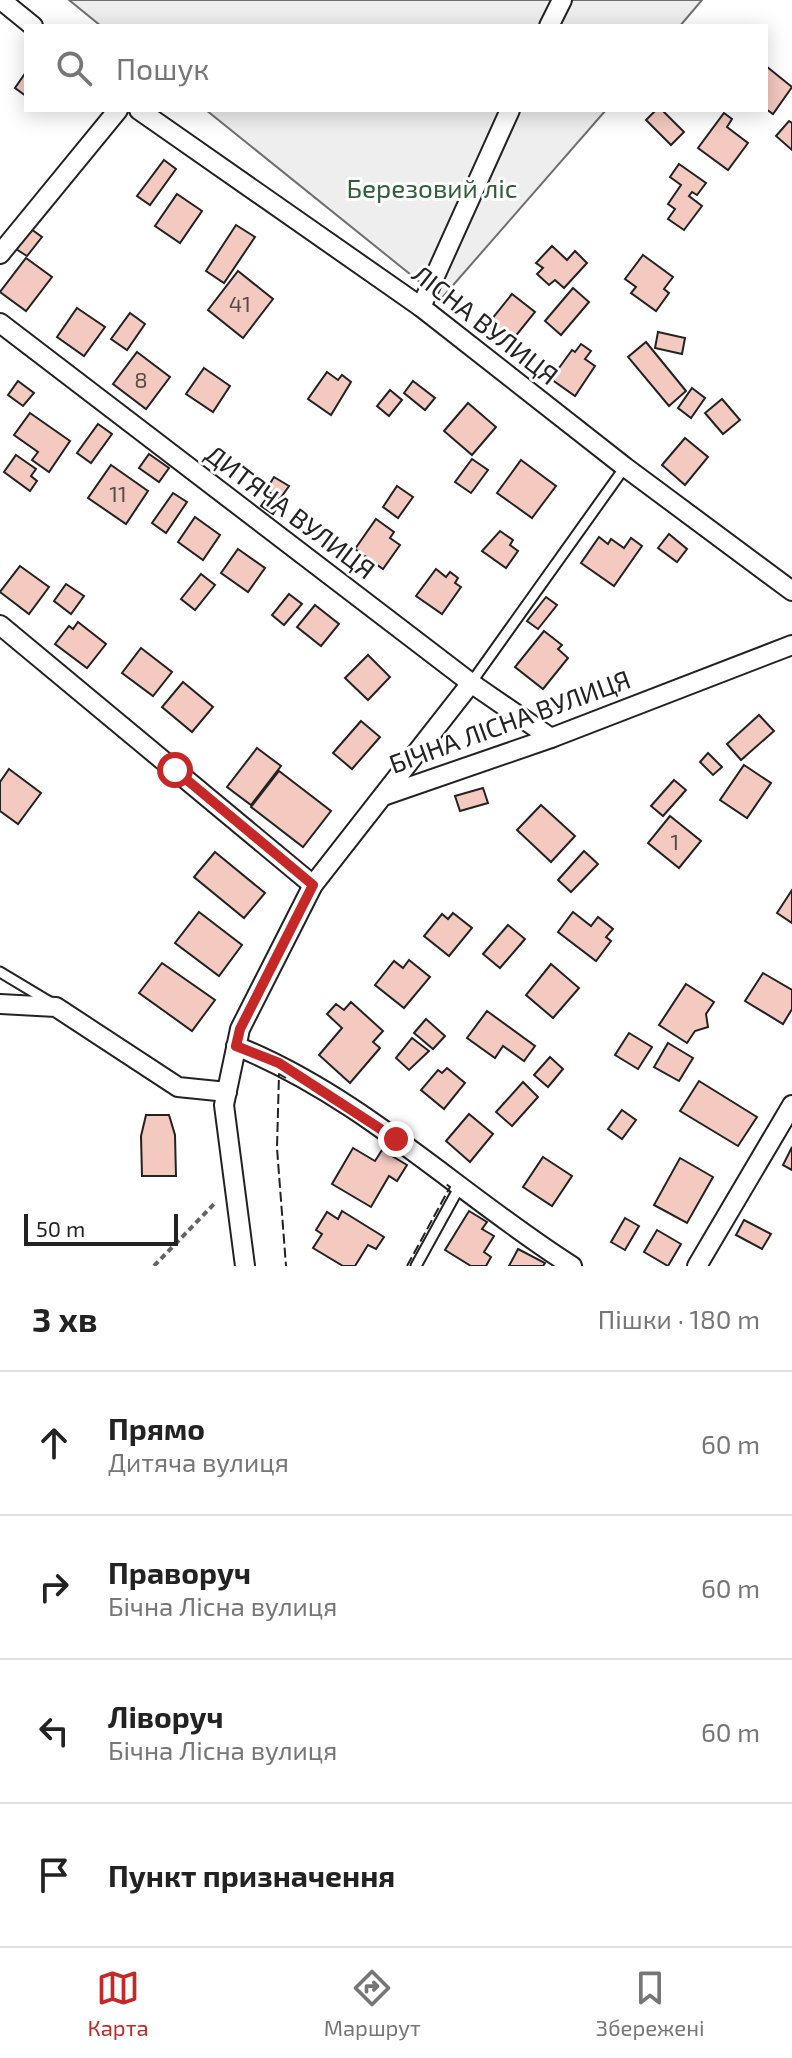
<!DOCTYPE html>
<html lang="uk">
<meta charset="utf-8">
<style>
body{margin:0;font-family:"Exo 2",sans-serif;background:#f6f6f6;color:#222}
.scale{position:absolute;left:24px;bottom:20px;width:154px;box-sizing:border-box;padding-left:8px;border:4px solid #222;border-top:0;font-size:22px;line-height:28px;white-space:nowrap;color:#222;-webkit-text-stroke:6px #fff;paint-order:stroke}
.stop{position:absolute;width:24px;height:24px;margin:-18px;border:6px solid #c62828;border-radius:50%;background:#fff}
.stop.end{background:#c62828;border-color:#fff;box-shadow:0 2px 8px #0008}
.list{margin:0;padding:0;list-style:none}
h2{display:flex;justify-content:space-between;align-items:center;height:104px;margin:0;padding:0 32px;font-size:34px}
h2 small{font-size:26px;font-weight:400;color:#767676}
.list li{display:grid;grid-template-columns:52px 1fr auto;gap:24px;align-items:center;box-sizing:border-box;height:144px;padding:0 32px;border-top:2px solid #e0e0e0}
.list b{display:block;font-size:30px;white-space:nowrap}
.list p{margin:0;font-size:26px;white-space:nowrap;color:#767676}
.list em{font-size:26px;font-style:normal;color:#767676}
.icon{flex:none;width:44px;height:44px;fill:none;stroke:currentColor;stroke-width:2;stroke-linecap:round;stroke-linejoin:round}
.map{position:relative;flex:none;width:792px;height:1266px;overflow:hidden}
.search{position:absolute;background:#fff;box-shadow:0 4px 20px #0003;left:24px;right:24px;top:24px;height:88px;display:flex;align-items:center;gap:20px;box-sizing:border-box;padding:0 28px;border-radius:0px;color:#767676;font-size:30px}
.sheet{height:680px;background:#fff}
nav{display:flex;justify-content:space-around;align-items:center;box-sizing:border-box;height:112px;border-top:2px solid #e0e0e0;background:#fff;font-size:22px;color:#767676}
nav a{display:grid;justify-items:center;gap:4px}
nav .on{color:#c62828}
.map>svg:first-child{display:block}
.green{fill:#eee;stroke:#6f6f6f;stroke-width:2}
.building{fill:#f3c9c0;stroke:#222;stroke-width:2}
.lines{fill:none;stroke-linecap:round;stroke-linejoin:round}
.lane-casing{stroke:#222;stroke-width:13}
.street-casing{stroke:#222;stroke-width:22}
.path{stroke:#646464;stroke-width:4;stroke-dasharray:6 4;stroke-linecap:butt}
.lane{stroke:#fff;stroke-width:9}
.street{stroke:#fff;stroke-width:18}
.fence{stroke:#222;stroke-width:2;stroke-dasharray:10 4;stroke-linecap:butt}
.route{stroke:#c62828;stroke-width:10}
.labels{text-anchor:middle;stroke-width:6;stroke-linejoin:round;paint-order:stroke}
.number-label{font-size:22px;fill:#564c4a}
.park-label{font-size:26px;fill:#2f5e38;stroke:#fff}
.street-label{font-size:26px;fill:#222;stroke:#fff}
</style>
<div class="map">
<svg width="792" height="1266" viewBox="0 0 792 1266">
<rect width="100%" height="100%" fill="#fff"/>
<g class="green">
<polygon points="69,0 702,0 680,26 101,26"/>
<polygon points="206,110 606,110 441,299"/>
</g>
<g class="building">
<polygon points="766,66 792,87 773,114 766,109"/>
<polygon points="26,72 26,96 15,88"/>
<polygon points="656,110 662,110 684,132 671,145 646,120"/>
<polygon points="724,113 732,119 727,127 748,143 728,170 698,148"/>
<polygon points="789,121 792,123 792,150 776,136"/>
<polygon points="164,160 176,169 150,205 137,196"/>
<polygon points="679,164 706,183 697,195 692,192 689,196 702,206 684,230 668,219 675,209 668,204 681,185 670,177"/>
<polygon points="177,194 202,211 180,243 155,226"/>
<polygon points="236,225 255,237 224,283 206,271"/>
<polygon points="31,229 42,237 27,256 16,249"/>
<polygon points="552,246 567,260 575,251 587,263 564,288 555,280 549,285 537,274 543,268 536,263"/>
<polygon points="643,255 673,277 664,289 669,293 656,311 631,293 636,287 625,279"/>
<polygon points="26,258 52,277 26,311 0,292"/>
<polygon points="238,271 273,299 243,338 208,310"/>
<polygon points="573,288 589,302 561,335 545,321"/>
<polygon points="512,294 535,312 510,343 487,325"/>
<polygon points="77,308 105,327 84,356 57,337"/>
<polygon points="130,313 145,324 127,350 111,339"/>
<polygon points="658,332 685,338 682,354 655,348"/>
<polygon points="646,342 686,391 669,406 628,357"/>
<polygon points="581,344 591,351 585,359 595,366 575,396 551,379 572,350 575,352"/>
<polygon points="137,352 170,377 146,409 113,384"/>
<polygon points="204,368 230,386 213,412 186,394"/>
<polygon points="327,372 338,380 342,375 351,382 331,415 308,399"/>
<polygon points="18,381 34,393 23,406 8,395"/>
<polygon points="413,381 435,398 425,410 404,393"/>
<polygon points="692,388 705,398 691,418 678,408"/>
<polygon points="390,390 402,400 389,416 377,406"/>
<polygon points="722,399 740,420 723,434 705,413"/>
<polygon points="468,403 496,427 472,455 444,431"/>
<polygon points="30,413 70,441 49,472 32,460 38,452 14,435"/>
<polygon points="98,424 112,434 91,463 77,453"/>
<polygon points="685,438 708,457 685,485 662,465"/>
<polygon points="149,454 169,468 159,482 139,468"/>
<polygon points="16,455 36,469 31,476 37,481 30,491 4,472"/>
<polygon points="472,459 488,470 471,493 455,482"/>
<polygon points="521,460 556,486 532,518 497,493"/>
<polygon points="111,465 148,491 126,524 88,498"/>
<polygon points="274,477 289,486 280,499 266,490"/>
<polygon points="397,486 413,497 398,518 383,507"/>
<polygon points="173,493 187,502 166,533 152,523"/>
<polygon points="268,496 280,503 273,514 261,506"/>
<polygon points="195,517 220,535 203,560 178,542"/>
<polygon points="376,519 394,532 390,538 400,545 383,569 355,549"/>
<polygon points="500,531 513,540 510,545 518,551 506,568 482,551"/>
<polygon points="669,534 687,549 677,562 658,548"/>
<polygon points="599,537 608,544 611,539 624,548 631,538 642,546 614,586 581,563"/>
<polygon points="238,549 265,568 248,592 221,573"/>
<polygon points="20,566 49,587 29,614 0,592"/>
<polygon points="436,569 446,577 450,572 458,578 455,583 461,587 442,614 416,596"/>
<polygon points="201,574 215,585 195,610 181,599"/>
<polygon points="66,584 84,596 71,614 54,601"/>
<polygon points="289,594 302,604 284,625 272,615"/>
<polygon points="546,597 557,605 538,629 527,621"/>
<polygon points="315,605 339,624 321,646 297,627"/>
<polygon points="78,622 106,644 87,668 55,644 69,626 73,629"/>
<polygon points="544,631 562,645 558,649 568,658 543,689 515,667"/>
<polygon points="141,648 172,672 153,696 122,673"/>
<polygon points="368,655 390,677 368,700 345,678"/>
<polygon points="183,682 213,707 192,732 162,707"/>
<polygon points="759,715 774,731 741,760 727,744"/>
<polygon points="361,721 380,737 352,769 333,753"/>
<polygon points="257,748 281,766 251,805 227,787"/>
<polygon points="708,753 722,767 713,775 700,762"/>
<polygon points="744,765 771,783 747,818 720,800"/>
<polygon points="9,769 41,793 18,824 0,811 0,782"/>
<polygon points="279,771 331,811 303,847 251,807"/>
<polygon points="674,780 686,790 663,816 651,806"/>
<polygon points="483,788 488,803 460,811 455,796"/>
<polygon points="541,805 575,836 551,862 517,830"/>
<polygon points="670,816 701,841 679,868 648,843"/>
<polygon points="584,851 598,864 571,892 558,880"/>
<polygon points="215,852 265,893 244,918 194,877"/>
<polygon points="792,890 792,923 777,913"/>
<polygon points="199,912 242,945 219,976 175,943"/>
<polygon points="573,912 591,926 598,917 613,929 606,937 611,941 596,961 558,932"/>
<polygon points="453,913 472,928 449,956 424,936 442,914 448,919"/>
<polygon points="508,925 525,939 500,968 483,954"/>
<polygon points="409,960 430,977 404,1008 375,985 394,961 403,968"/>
<polygon points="162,963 215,1000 192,1031 139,993"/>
<polygon points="551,964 579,988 553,1018 526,995"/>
<polygon points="763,973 792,990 792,1009 783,1024 745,1001"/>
<polygon points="686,984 714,1002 706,1014 708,1027 695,1031 687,1043 659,1025"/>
<polygon points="351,1002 383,1031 373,1042 380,1048 350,1083 319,1055 342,1028 327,1014 336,1004 344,1010"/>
<polygon points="487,1011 535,1046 524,1061 503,1046 495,1058 467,1038"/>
<polygon points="426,1019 445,1036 433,1049 414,1033"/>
<polygon points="629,1033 652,1047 638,1069 615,1055"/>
<polygon points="412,1038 429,1051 409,1070 396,1058"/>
<polygon points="668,1043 693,1058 679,1081 654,1067"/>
<polygon points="550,1057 563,1069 548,1087 534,1075"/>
<polygon points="447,1068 465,1083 444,1109 421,1090 438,1070 442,1073"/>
<polygon points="699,1081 757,1117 738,1146 680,1111"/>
<polygon points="523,1082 538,1097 512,1126 496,1112"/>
<polygon points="622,1110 636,1120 622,1139 608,1129"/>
<polygon points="469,1114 493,1134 470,1162 446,1141"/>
<polygon points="146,1115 169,1115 175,1135 176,1176 142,1176 141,1136"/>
<polygon points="792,1147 792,1170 783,1165"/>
<polygon points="353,1148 375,1161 382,1150 407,1165 397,1181 389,1176 371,1207 332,1184"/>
<polygon points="543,1157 572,1176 552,1206 523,1187"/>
<polygon points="680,1158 713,1177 687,1223 654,1205"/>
<polygon points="342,1211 384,1237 376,1249 368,1245 355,1266 343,1266 313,1248 322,1234 316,1230 327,1212 338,1219"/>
<polygon points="469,1211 487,1222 482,1229 494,1236 484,1252 491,1257 486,1266 471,1266 445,1250"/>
<polygon points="625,1218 639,1226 625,1250 611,1242"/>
<polygon points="744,1220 771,1234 762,1249 736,1235"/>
<polygon points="657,1230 681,1244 668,1266 644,1252"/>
<polygon points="518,1249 545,1263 543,1266 509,1266"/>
</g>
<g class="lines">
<g class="lane-casing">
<g id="lane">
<polyline points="471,683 625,467"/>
<polyline points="0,972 50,1002"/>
<polyline points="416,1266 460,1186"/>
</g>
</g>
<g class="street-casing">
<g id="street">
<polyline points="1,0 33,26"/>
<polyline points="549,26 562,0"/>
<polyline points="139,110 421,307 625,467 792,591"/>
<polyline points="0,254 118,110"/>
<polyline points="421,307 510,110"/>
<polyline points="0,323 471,683 551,738"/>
<polyline points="0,625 313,885"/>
<polyline points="386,795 551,738 792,645"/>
<polyline points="0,1004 56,1007 178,1087 227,1092"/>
<path d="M236 1046C361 1096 460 1195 572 1266"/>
<polyline points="245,1266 224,1105 240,1029 313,885 471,683"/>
<polyline points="697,1266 792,1105"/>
</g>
</g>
<polyline class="path" points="154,1266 216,1202"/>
<use href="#lane" class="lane"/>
<use href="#street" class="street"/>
<g class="fence">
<polyline points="286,1078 279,1074 277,1148 286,1266"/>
<polyline points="407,1266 450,1187 446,1184"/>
</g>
</g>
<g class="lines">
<polyline class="route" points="175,770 313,885 240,1029 236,1046 279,1063 396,1139"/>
</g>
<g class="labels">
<g class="number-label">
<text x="240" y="312">41</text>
<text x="141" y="388">8</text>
<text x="118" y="502">11</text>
<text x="675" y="850">1</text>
</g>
<g class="park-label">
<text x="432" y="198">Березовий ліс</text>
</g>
<g class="street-label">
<text transform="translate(485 325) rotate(38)" y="9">ЛІСНА ВУЛИЦЯ</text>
<text transform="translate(290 512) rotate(37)" y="9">ДИТЯЧА ВУЛИЦЯ</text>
<text transform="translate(510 722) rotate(-20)" y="9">БІЧНА ЛІСНА ВУЛИЦЯ</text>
</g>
</g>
</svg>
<div class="scale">50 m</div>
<div class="stop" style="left:175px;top:770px"></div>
<div class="stop end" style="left:396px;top:1139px"></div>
<div class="search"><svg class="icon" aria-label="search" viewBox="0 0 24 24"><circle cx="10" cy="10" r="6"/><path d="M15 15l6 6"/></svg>Пошук</div>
</div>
<section class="sheet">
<h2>3 хв<small>Пішки · 180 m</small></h2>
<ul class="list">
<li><svg class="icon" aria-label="ahead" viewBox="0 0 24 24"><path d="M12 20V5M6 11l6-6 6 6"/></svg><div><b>Прямо</b><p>Дитяча вулиця</p></div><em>60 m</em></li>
<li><svg class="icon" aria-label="right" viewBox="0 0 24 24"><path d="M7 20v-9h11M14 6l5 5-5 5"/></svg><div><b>Праворуч</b><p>Бічна Лісна вулиця</p></div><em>60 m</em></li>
<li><svg class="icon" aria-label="left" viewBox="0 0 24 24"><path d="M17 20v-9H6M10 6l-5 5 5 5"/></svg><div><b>Ліворуч</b><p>Бічна Лісна вулиця</p></div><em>60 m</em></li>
<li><svg class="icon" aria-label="arrive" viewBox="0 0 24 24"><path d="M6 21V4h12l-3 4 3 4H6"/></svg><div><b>Пункт призначення</b></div></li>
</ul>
</section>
<nav>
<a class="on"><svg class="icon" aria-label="map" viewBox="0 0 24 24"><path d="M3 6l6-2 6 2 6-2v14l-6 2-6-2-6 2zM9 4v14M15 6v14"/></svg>Карта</a>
<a><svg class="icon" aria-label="directions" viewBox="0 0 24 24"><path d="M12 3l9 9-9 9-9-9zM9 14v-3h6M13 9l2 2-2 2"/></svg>Маршрут</a>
<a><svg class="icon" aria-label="saved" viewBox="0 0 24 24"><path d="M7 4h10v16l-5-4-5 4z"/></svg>Збережені</a>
</nav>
